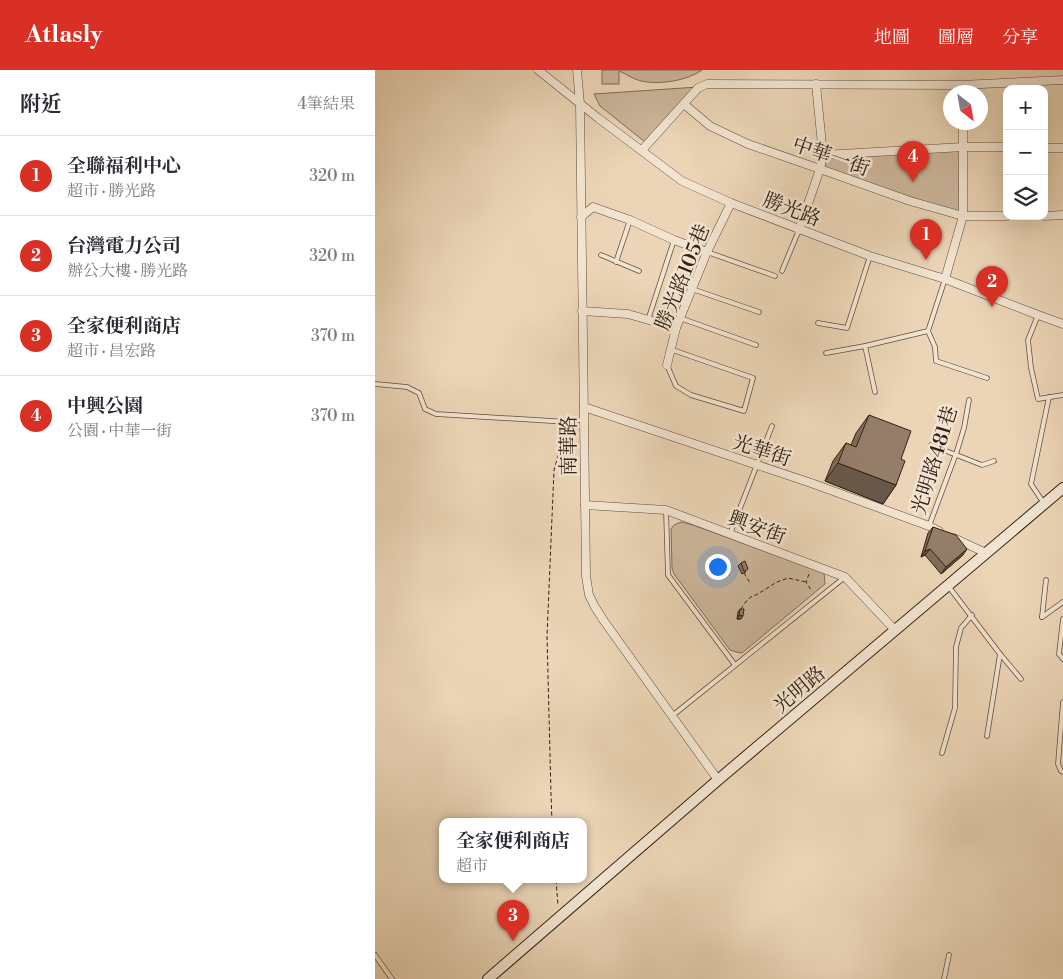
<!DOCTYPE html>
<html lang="zh-TW">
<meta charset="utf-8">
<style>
body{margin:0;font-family:"Libre Bodoni","Noto Serif TC",serif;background:#f2f2f3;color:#2b2b33}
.controls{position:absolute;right:15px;top:15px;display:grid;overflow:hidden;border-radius:10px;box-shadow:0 5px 20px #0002}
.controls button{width:45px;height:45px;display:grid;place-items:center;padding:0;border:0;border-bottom:1px solid #e1e1e2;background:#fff;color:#2b2b33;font:25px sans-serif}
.compass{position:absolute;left:568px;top:15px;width:45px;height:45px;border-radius:50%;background:#fff;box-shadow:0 5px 20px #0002;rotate:149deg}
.you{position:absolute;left:342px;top:496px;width:18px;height:18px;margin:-12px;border:4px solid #fff;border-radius:50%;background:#1a73e8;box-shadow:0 0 0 8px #1a73e833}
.badge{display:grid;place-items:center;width:32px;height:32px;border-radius:50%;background:#d93025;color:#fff;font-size:16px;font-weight:700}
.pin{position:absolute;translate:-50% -41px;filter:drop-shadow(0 1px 2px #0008)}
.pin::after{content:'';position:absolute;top:26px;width:18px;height:15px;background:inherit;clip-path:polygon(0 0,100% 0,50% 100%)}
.popup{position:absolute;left:64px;top:748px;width:148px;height:65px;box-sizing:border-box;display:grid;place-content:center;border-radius:10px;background:#fff;filter:drop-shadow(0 1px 4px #0005);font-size:16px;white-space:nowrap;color:#7c7c81}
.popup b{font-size:19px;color:#2b2b33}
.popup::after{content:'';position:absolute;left:50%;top:100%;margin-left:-10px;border:10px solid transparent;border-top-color:#fff}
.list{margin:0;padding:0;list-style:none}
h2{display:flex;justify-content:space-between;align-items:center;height:65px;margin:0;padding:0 20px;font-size:21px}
h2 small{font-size:16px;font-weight:400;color:#7c7c81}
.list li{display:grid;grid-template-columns:32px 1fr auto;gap:15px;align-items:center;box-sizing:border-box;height:80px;padding:0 20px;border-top:1px solid #e1e1e2}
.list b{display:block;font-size:19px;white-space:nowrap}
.list p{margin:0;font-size:16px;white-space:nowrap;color:#7c7c81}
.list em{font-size:16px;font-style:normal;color:#7c7c81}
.icon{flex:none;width:28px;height:28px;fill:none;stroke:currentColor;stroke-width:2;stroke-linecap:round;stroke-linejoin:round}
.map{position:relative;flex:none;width:688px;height:909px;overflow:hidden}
header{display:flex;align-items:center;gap:30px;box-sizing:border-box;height:70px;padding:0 25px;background:#d93025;color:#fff}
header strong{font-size:24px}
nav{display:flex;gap:28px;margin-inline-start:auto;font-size:18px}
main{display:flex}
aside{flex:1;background:#fff}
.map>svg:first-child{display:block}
.green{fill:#ccb69b;stroke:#806b58}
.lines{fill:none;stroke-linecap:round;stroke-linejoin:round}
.lane-casing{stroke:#624d3d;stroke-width:5.5}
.street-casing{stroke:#624d3d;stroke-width:9}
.secondary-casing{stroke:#352015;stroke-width:12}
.path{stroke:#352015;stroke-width:1;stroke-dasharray:4 2.5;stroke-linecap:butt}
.lane{stroke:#f2e4d0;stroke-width:4}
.street{stroke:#f2e4d0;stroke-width:8}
.secondary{stroke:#f2e4d0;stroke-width:10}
.wall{fill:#7f6c5a;stroke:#352015}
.shaded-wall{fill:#68584a;stroke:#352015}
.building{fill:#947e69;stroke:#352015}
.labels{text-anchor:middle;stroke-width:5;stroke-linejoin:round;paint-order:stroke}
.street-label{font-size:20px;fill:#352015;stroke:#f2e4d0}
</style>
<header>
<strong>Atlasly</strong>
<nav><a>地圖</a><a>圖層</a><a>分享</a></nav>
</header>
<main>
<aside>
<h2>附近<small>4筆結果</small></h2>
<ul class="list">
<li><span class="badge">1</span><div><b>全聯福利中心</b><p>超市 · 勝光路</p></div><em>320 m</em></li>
<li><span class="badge">2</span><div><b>台灣電力公司</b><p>辦公大樓 · 勝光路</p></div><em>320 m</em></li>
<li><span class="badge">3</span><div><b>全家便利商店</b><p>超市 · 昌宏路</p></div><em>370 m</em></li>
<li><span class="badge">4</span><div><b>中興公園</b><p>公園 · 中華一街</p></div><em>370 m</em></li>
</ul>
</aside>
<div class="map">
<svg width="688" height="909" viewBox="0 0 688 909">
<rect width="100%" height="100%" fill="#ebd5b6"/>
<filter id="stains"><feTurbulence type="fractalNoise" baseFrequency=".004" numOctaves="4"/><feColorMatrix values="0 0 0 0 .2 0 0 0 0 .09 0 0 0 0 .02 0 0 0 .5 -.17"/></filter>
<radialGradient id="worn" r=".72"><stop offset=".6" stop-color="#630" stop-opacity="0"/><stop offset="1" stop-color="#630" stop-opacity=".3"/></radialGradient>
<g class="green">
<path d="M227 0H327C312 11 284 15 266 11 258 9 251 4 244 1V14H227Z"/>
<polygon points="323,17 270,72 225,36 219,24"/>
<polygon points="585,80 586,143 535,127 448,97 450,87"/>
<polygon points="306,452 318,455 449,503 450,514 367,583 361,582 355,580 299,504 297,498 296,459 299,455"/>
</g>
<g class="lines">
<g class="lane-casing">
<g id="lane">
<polyline points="332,182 400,206"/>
<polyline points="226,185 264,201"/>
<polyline points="241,192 255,150"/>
<polyline points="407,201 424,160"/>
<polyline points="317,219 384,242"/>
<polyline points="663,245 653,270 656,298 663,329 688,325"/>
<polyline points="305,248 381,275"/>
<polyline points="273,250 299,170"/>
<polyline points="443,253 472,258 495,186"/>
<polyline points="553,261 560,277 561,291 612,308"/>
<polyline points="490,276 500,322"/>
<polyline points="451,283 490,276 553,261 570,209"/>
<polyline points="292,295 301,316 316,325 369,341 378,308 295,279"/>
<polyline points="0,314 32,317 44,323 50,339 61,344 193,352 209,349"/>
<polyline points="556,375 607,395 619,391"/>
<polyline points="668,432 656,414 674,327"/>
<polyline points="291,440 293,505 360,595"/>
<polyline points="554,456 582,381 589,358 594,330"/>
<polyline points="355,464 397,356"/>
<polyline points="574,517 625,584 646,609"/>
<polyline points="667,547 671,510"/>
<polyline points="667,547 688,532"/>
<polyline points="688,549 684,584 688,589"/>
<polyline points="688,632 683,694 686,701 688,702"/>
<polyline points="297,646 470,507"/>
<polyline points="612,666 625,584"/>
<polyline points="567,683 580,638 581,577 586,558 597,545"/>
<polyline points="0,885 17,909"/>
<polyline points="569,909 574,885"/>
</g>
</g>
<g class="street-casing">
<g id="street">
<polyline points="163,0 223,48 307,111 356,133 495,186 570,209 663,245 688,254"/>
<polyline points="202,0 205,34 211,506 214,525 220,537 229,551 343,710"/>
<polyline points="309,34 335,56 373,74 445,99 535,131 588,146 632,146"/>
<polyline points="669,78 688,78"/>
<polyline points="267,80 323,18 332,14 586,15 688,10"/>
<polyline points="448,85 588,77 632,77"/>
<polyline points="669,146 688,145"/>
<polyline points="206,147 218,137 255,150 299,170 332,182"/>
<polyline points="424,160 445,99 448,85 441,14"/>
<polyline points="570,209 588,146 588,52"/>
<polyline points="207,241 253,244 301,258"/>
<polyline points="292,295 301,258 332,182 356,133"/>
<polyline points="209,337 436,413 554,456 564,461"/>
<polyline points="210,435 291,440 470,507 520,560"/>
<polyline points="579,468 611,483"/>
</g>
</g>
<g class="secondary-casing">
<polyline id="secondary" points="113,909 343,710 688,418"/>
</g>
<g class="path">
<polyline points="369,503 375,513"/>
<polyline points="434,504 431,512 436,520"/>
<path d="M366 539C369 534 374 526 381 525L402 512 413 508 431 512"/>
<polyline points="177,752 176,724 172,566 179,400 191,358"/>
<polyline points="181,810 183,836"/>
</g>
<use href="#lane" class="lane"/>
<use href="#street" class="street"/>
<use href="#secondary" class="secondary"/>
</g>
<g class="wall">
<polygon points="494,345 526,389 521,415 508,434 450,411 458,391 471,373 476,375 481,363"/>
<polygon points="558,457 588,485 566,504 550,485 546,487 553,463"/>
<polygon points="366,493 371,502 367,504 363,496"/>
<polygon points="365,539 366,549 362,549 363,542"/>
</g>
<g class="shaded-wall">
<polygon points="463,393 521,415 508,434 450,411"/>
<polygon points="555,479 550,485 546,487 550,481"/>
<polygon points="592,479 588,485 566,504 571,497"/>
<polygon points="364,545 368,546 366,549 362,549"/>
</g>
<g class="building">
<polygon points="494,345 536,361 526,389 530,391 521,415 463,393 471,373 481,377"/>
<polygon points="558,457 581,465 592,479 571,497 555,479 550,481"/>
<polygon points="370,491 373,499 369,501 366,493"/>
<polygon points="365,539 369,539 368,546 364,545"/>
</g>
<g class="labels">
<g class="street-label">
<text transform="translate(456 86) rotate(19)" y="7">中華一街</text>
<text transform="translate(417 139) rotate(21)" y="7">勝光路</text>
<text transform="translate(307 207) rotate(-68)" y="7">勝光路105巷</text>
<text transform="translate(193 376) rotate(-90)" y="7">南華路</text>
<text transform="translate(387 380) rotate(18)" y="7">光華街</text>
<text transform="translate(559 390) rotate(-73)" y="7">光明路481巷</text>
<text transform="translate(382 457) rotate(20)" y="7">興安街</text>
<text transform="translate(424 619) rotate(-40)" y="7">光明路</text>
</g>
</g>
<rect width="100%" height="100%" filter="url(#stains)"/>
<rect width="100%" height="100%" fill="url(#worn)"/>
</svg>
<div class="controls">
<button>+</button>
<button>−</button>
<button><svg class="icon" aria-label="layers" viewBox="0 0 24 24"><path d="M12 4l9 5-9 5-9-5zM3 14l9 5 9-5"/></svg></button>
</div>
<svg class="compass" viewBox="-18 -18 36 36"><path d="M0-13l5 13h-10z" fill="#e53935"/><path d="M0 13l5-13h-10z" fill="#7c7c81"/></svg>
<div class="you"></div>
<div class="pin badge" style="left:551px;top:190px">1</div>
<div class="pin badge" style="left:617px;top:237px">2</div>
<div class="pin badge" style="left:138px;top:871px">3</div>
<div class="popup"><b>全家便利商店</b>超市</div>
<div class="pin badge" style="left:538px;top:112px">4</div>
</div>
</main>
